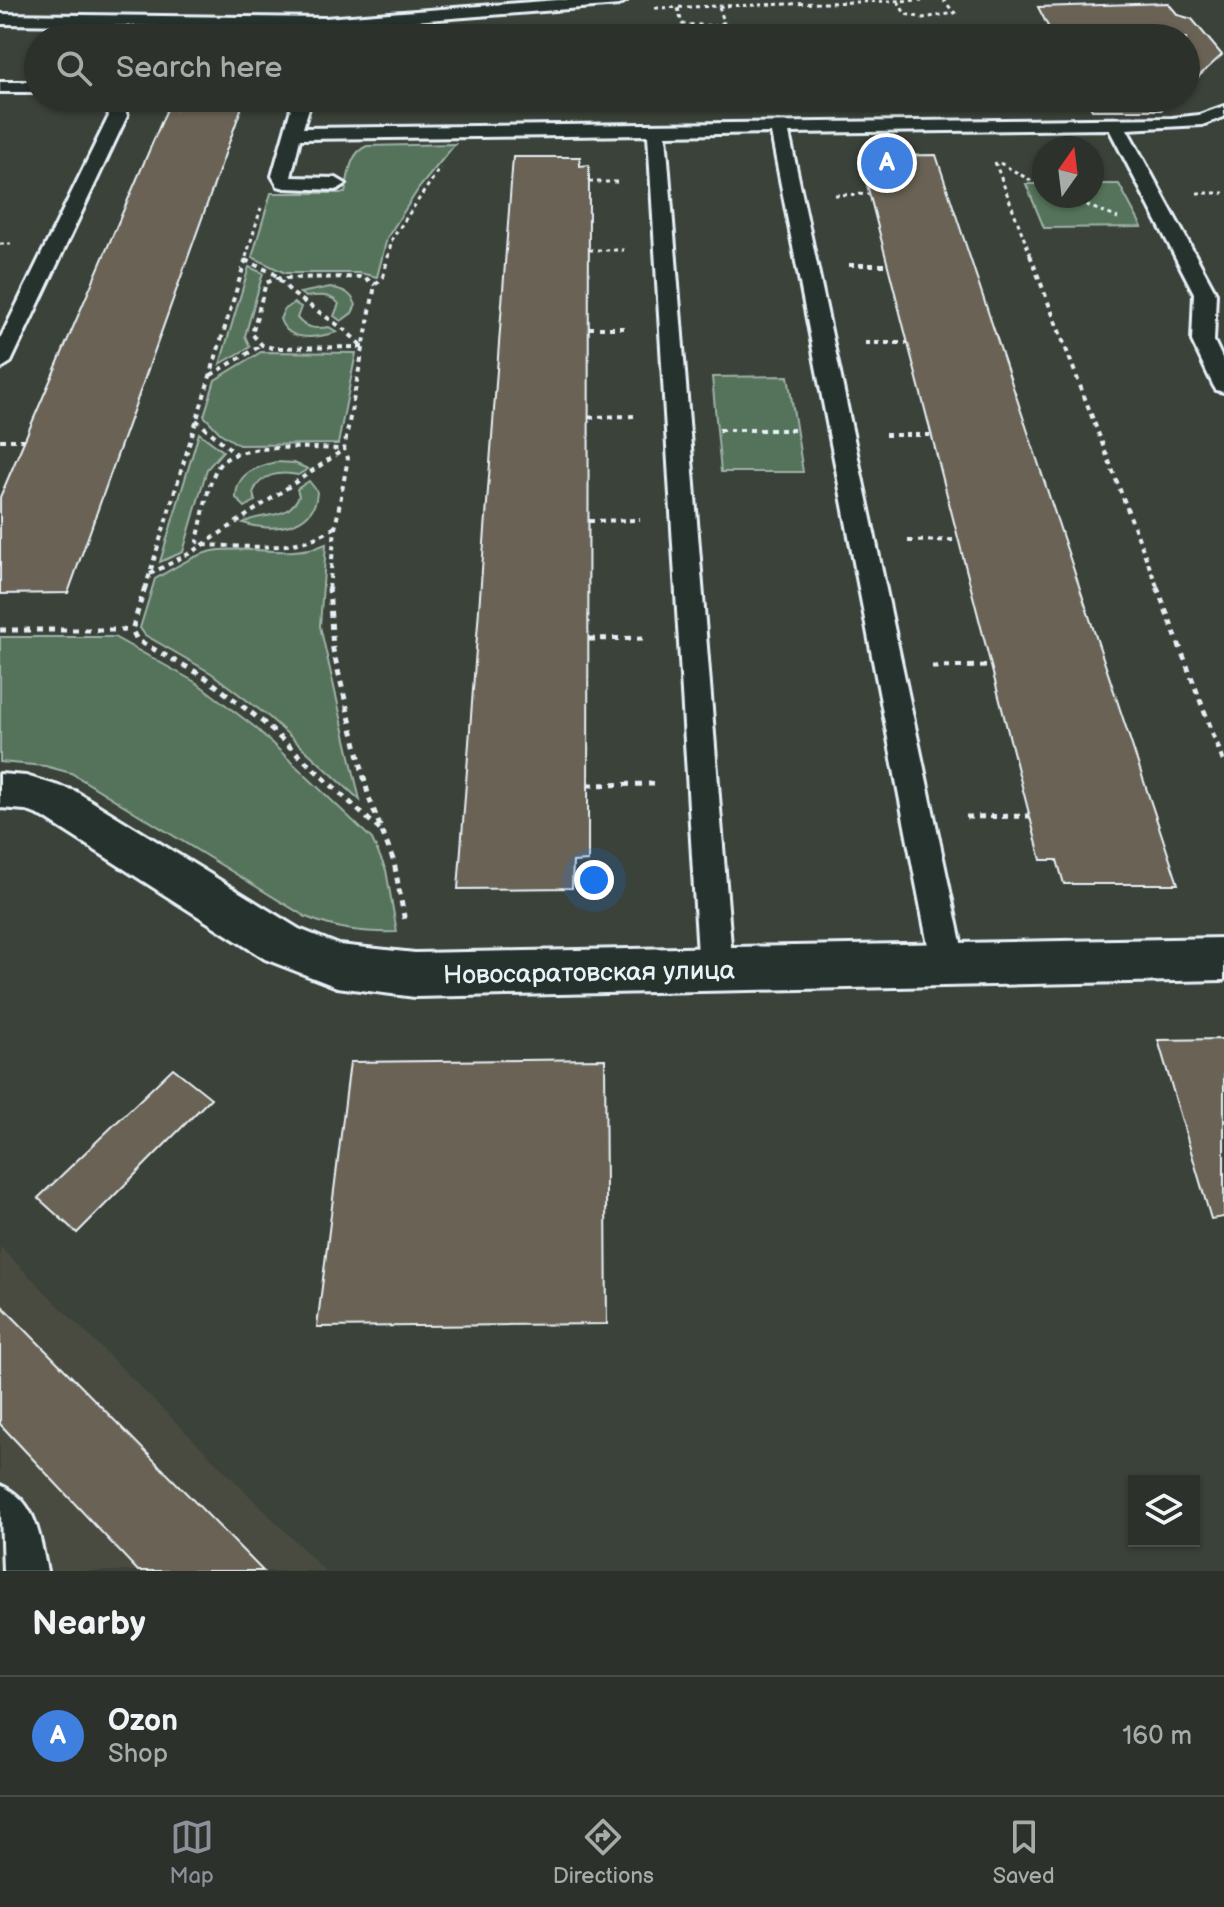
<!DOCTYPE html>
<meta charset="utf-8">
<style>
body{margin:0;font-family:"Balsamiq Sans",sans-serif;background:#383e37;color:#f1f3f6}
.controls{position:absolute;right:24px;bottom:24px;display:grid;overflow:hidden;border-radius:0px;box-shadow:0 2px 6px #0004}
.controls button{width:72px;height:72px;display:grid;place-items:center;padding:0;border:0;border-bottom:2px solid #484d47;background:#2c322b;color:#f1f3f6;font:40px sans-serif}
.compass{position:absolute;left:1032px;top:136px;width:72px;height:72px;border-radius:50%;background:#2c322b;box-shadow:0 2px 6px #0004;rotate:14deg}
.you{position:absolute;left:594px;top:880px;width:28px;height:28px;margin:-20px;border:6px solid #fff;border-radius:50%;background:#1a73e8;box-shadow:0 0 0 12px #1a73e833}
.badge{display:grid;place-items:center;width:52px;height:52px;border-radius:50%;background:#8c9099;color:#fff;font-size:26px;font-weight:700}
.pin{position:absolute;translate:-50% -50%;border:4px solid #fff;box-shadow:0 2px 8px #0006}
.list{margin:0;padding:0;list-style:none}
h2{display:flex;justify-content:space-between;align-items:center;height:104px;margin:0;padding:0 32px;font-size:34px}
h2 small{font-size:26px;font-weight:400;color:#a6aaa9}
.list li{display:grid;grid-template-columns:52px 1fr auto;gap:24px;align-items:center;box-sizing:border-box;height:120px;padding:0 32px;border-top:2px solid #484d47}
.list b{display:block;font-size:30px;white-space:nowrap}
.list p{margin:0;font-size:26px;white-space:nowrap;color:#a6aaa9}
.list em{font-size:26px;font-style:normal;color:#a6aaa9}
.icon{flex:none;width:44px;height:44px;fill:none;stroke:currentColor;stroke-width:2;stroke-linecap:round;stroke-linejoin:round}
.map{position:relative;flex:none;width:1224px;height:1571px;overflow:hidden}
.search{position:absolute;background:#2c322b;box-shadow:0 2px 6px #0004;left:24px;right:24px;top:24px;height:88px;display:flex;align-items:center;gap:20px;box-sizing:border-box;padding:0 28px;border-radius:44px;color:#a6aaa9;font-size:30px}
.sheet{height:224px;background:#2c322b}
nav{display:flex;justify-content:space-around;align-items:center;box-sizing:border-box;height:112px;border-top:2px solid #484d47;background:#2c322b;font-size:22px;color:#a6aaa9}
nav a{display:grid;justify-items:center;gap:4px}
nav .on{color:#8c9099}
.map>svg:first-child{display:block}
.built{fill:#494c41}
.green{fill:#55735a;stroke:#9eb2a9;stroke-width:2}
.building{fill:#6b6454;stroke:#e8f1f8;stroke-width:2}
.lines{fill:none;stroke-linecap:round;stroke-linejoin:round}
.lane-casing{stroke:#e8f1f8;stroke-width:6}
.street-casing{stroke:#e8f1f8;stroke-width:6}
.path-far2{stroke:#e8f1f8;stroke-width:3;stroke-dasharray:4 4;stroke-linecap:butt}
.path-far1{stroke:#e8f1f8;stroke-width:4;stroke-dasharray:5 5;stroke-linecap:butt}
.path{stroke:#e8f1f8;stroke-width:5;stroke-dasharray:6 6;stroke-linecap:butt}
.lane{fill:#26332d;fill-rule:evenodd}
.street{fill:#26332d;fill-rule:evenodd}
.labels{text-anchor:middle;stroke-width:8;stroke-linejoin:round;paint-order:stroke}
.street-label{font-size:26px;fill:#e8f1f8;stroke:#26332d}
</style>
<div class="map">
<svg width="1224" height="1571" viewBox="0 0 1224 1571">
<rect width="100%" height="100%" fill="#3b4239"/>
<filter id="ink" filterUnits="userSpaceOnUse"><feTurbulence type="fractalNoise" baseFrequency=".0125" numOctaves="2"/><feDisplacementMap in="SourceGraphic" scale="16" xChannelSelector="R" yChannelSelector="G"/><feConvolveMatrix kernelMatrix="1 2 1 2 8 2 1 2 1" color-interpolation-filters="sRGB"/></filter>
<g filter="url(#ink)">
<polygon class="built" points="0,1247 325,1571 0,1571"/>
<g class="green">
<path d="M455 144 419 188 387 238 377 277 360 273H285L252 257 271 193H345C349 175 349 153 367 146Z"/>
<polygon points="1026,184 1044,184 1044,196 1092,196 1092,184 1119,184 1142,227 1044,228"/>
<polygon points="249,267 263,273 245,336 250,347 220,364"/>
<path d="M330 287C343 290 351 292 356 305L352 313 341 321 334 316 339 304C331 294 319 295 306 297L300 293Z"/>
<path d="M294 303 301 307 297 318C306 329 317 329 329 327L337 332C317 338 288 343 280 319L284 310Z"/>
<polygon points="261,352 356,353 338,444 239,445 220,433 204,416 215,380"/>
<polygon points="788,376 803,472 721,472 712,377"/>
<polygon points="199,433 223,451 207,469 183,552 160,562"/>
<path d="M276 462 294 463 308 469 298 475C280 471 260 474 253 493L255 501 245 507 236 498C236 473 256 467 276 462Z"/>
<path d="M309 481 317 491C316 529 271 533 243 523 262 511 287 522 299 496L297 489Z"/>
<path d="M326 544 320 626 360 800 269 717 211 673 145 635 140 628 155 579C173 569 193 555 213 551 250 545 291 559 326 544Z"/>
<path d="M0 637H114L197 683 256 728 372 839 386 870 397 932C364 933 338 930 306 917L71 773 45 766 0 762Z"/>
</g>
<g class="building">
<polygon points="1168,3 1178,15 1192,19 1222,55 1186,88 1186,38 1054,38 1038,7"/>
<polygon points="181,98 245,98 68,593 0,594 0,497 167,109 177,109"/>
<polygon points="1086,98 1175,98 1162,110 1092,110"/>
<polygon points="936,155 1178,884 1064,884 1057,860 1041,860 862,165 871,165 869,156"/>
<polygon points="513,157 580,157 580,166 589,165 588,861 573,862 572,888 458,889"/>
<polygon points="1224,1039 1224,1217 1211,1219 1158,1040"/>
<polygon points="605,1059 607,1324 317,1327 350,1062"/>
<polygon points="173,1068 211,1098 77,1233 38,1198"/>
<polygon points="0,1304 263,1571 138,1571 0,1424"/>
</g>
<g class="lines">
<g class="lane-casing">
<g id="lane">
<polygon points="558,0 627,0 619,5 325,28 0,24 0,14 325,18"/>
<rect x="0" y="82" width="38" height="10"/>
<polygon points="104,98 122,98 127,116 11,362 0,369 0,339 109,116"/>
<polygon points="294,98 312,98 303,128 1172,118 1199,115 1224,106 1224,117 1202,125 1127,129 1216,293 1214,341 1224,362 1224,392 1216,390 1213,385 1192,341 1194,293 1109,129 789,133 966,966 961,976 949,981 937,976 932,966 771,133 666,135 733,971 728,981 716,986 704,981 699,971 648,135 300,139 291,177 336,178 346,184 336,190 285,188 278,186 272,176"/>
<path d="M0 1485C37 1501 39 1535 47 1571H3Z"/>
</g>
</g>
<g class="street-casing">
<polygon id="street" points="0,774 26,776 75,791 299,929 339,945 415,953 1224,938 1224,980 415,997 337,987 265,959 43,817 25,810 0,808"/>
</g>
<g class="path-far2">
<polyline points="898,1 905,14 923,18 955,13 943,0"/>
<polyline points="655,8 924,0"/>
<polyline points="678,8 682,24 718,26 724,22 719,6"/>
<polyline points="995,162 1031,257"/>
<polyline points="1000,163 1044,188"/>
<polyline points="589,182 620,182"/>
<polyline points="1197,193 1224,193"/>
<polyline points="835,195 870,194"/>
<polyline points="1064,196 1118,218"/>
<polyline points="0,244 11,244"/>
<polyline points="589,250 624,250"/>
<polyline points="246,257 261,208"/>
<polyline points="388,257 392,239 440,168"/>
</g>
<g class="path-far1">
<polyline points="1030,255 1158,589"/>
<polyline points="245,260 273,273 293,294 345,330 363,347"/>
<polyline points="849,265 888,265"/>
<polyline points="589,328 628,328"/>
<polyline points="865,343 908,343"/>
<polyline points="363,347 273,348 262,345 252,334 266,283 277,278 364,277 375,285"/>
<polyline points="211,375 262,345"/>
<polyline points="589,417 636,416"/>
<polyline points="196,420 235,453"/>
<polyline points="719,430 797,430"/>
<polyline points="885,435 932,435"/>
<polyline points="0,440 24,440"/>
<polyline points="589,521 640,520"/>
<path d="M335 527C296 554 247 546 202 545L197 541C202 521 207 485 217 468 233 440 316 449 344 449"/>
<polyline points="908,541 959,540"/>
<polyline points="150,574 194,551 343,450"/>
<polyline points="145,589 247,255"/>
<polyline points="329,589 335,529 348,458 344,449 375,285 383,277 388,255"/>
</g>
<g class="path">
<polyline points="145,587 132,630 137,640 205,677 263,722 380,830"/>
<polyline points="329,587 333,650 369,798 394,862 405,922"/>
<polyline points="1157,587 1224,763"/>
<polyline points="0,630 132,630"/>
<polyline points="589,639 648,638"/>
<polyline points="932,667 991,666"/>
<polyline points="588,785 655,784"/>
<polyline points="966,817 1029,816"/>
</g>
<use href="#lane" class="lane"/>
<use href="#street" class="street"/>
</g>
</g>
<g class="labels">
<g class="street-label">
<text transform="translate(589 972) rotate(-1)" y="9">Новосаратовская улица</text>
</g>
</g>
</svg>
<div class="controls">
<button><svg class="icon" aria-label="layers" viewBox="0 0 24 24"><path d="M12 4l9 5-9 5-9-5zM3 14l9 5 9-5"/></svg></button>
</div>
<svg class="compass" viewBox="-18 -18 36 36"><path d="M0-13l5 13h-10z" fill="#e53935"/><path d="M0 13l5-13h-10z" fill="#a6aaa9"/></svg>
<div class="you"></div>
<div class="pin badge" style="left:887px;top:163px;background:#3f7fe0">A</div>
<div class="search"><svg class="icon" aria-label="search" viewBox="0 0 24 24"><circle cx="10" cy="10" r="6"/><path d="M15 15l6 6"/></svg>Search here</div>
</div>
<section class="sheet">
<h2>Nearby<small></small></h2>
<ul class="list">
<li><span class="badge" style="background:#3f7fe0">A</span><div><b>Ozon</b><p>Shop</p></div><em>160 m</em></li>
</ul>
</section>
<nav>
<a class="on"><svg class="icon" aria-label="map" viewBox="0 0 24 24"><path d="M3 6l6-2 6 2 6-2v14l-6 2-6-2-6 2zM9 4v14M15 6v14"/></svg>Map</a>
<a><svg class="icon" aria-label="directions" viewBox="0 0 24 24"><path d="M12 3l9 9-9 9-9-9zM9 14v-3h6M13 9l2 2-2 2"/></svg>Directions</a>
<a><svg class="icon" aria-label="saved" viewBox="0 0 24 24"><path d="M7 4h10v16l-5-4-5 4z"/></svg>Saved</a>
</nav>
